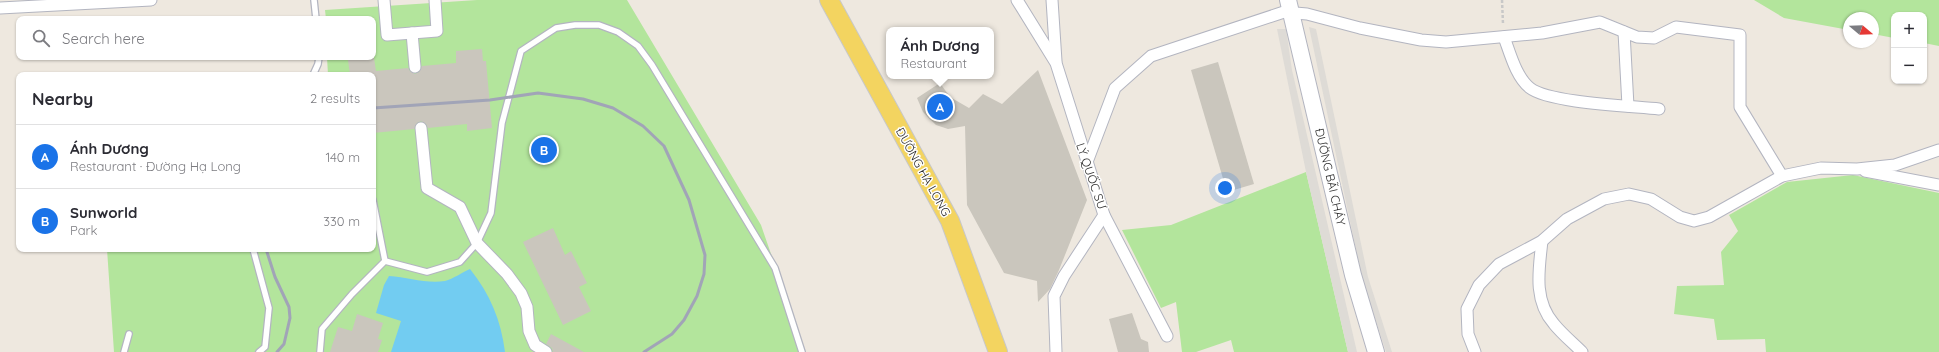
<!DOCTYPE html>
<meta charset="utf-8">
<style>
body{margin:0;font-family:Quicksand,sans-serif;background:#f2f2f3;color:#2b2b33}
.controls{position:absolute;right:12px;top:12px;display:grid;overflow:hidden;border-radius:8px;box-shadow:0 1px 3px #0004}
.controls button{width:36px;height:36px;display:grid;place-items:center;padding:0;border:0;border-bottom:1px solid #e1e1e2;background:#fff;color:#2b2b33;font:20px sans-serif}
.compass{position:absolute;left:1843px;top:12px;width:36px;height:36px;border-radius:50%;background:#fff;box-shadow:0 1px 3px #0004;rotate:109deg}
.you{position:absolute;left:1225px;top:188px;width:14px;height:14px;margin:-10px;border:3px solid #fff;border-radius:50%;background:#1a73e8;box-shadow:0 0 0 6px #1a73e833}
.badge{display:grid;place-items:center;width:26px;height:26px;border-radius:50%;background:#1a73e8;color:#fff;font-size:13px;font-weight:700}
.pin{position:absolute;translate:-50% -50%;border:2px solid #fff;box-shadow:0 1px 4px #0006}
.popup{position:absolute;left:886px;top:27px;width:108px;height:52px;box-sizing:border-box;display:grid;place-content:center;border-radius:8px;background:#fff;filter:drop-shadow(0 1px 3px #0005);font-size:13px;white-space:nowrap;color:#7c7c81}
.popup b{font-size:15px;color:#2b2b33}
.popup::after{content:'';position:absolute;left:50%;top:100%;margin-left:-8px;border:8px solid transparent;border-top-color:#fff}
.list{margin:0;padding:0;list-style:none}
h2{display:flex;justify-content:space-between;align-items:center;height:52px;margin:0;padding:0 16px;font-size:17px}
h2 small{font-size:13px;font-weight:400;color:#7c7c81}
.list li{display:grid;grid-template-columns:26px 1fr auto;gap:12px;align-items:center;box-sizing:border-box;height:64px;padding:0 16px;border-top:1px solid #e1e1e2}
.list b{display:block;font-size:15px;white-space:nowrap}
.list p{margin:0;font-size:13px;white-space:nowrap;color:#7c7c81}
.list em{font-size:13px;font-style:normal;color:#7c7c81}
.icon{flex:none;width:22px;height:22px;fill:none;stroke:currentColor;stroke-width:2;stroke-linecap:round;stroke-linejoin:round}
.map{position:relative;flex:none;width:1939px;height:352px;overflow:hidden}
.search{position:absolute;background:#fff;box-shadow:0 1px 3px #0004;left:16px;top:16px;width:360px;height:44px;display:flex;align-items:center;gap:10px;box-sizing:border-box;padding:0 14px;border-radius:8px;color:#7c7c81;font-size:15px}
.panel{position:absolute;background:#fff;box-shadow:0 1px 3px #0004;left:16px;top:72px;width:360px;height:180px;border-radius:8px}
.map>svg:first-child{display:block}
.green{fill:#b3e59c}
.plaza{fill:#dedbd6}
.water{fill:#72ccf1}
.building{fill:#cac6bd}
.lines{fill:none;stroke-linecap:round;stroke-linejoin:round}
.lane-casing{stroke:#b3b5c0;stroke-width:8}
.street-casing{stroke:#b3b5c0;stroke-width:13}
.secondary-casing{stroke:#b3b5c0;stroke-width:18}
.primary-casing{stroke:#c8c8c8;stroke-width:20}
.path{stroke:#c8c8c8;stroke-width:2.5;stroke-dasharray:3 2;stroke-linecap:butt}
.lane{stroke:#fff;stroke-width:5.5}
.street{stroke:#fff;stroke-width:11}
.secondary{stroke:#fff;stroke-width:16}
.primary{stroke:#f3d460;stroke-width:18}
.rail{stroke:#a1a4b7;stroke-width:3}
.labels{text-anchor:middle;stroke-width:3;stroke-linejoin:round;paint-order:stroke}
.street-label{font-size:12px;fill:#2d2d2d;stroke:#fff}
</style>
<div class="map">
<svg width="1939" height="352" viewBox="0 0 1939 352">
<rect width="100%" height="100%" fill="#eee8df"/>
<g class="green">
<polygon points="477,0 627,0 761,225 805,352 114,352 107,249 373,249 373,75 328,75 327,57 373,57 373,19 326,19 325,10"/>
<polygon points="1754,0 1939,0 1939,46 1924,43 1924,15 1894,15 1894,38 1873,34 1873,18 1849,18 1849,30 1784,18"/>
<polygon points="1306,172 1348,352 1234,352 1231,340 1196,352 1182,352 1176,302 1161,308 1122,230 1171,225"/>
<polygon points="1853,175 1939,193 1939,352 1766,352 1765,339 1717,340 1714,319 1674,314 1677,286 1724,285 1721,252 1738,231 1729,215 1787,182"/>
</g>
<g class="plaza">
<polygon points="1309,27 1316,29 1368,277 1392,352 1386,352 1362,278"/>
<polygon points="1277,29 1286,29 1292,70 1357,352 1348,352 1306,172"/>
</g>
<path class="water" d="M470 269C490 294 501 320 505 352H391L401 321 376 313 384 285 389 276C408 277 426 284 445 281 453 279 463 272 470 269Z"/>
<g class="building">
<polygon points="482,49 483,61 486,61 492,128 467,131 467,124 428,128 426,124 421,121 417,123 414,129 373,133 373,75 350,75 348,60 374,58 376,71 408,68 410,71 415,74 419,72 422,66 456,63 456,51"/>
<polygon points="1218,62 1254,184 1227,192 1191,70"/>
<polygon points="1038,70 1087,200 1059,270 1050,289 1038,302 1037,281 1004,273 967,205 965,126 948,129 936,125 923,112 917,98 940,83 950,97 969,108 983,94 1002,104"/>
<polygon points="553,228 565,255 571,251 587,283 579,287 591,311 563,325 523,242"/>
<polygon points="1132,313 1141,339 1148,342 1149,352 1118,352 1109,319"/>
<polygon points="357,314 383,323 378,339 382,340 378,352 330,352 338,327 352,331"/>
<polygon points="551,334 584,352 553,352 552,348 546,344"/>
</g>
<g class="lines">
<g class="lane-casing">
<g id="lane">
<polyline points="314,0 316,19"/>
<polyline points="313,75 318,64 319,57"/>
<polyline points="253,249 269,308 265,347 259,352"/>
<polyline points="385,261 427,272 460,262 477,243 491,213 502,123 521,51 556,28 575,25 599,25 618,32 638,46 652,65 775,268 802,352"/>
<polyline points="124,352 129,334"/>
<polyline points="320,352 322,329 352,294 385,261 373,200"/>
</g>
</g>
<g class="street-casing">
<g id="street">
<polyline points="384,0 387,35 437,31 435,0"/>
<polyline points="1017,0 1056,63 1104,215 1064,276 1054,296 1056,352"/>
<polyline points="1052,0 1056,61"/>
<polyline points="0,8 151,0"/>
<polyline points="1624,32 1628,106"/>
<polyline points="412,33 415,67"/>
<path d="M1504 37C1510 53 1516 77 1530 88 1549 103 1632 106 1659 109"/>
<polyline points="421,128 427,188 460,207 477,243 507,274 521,293 527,307 529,331 535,345 546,352"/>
<polyline points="1087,162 1115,88 1151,56 1284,12 1307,14 1360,28 1421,40 1446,42 1542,33 1600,22 1637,37 1654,38 1676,27 1740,35 1740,107 1782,176"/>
<polyline points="1865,171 1939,185"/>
<polyline points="1104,215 1167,336"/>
<path d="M1542 241C1539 269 1533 300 1554 324 1562 334 1573 343 1582 352"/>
<polyline points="1475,352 1468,334 1467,309 1479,285 1499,264 1542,241 1567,219 1604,199 1629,194 1651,199 1680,217 1694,221 1709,217 1782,176 1821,168 1857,169 1895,165 1939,150"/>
</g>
</g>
<g class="secondary-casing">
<polyline id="secondary" points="1288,0 1353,275 1376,352"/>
</g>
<g class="primary-casing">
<polyline id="primary" points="829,0 950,221 998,352"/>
</g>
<polyline class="path" points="1502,0 1503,24"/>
<use href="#lane" class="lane"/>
<use href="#street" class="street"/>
<use href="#secondary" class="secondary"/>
<use href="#primary" class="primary"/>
<g class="rail">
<polyline points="373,108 490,100 538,93 583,99 613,108 643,126 664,146 689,200 705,255 704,274 697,296 684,320 672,334 644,352"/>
<polyline points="266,249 275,277 289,307 290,318 284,344 277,352"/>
</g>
</g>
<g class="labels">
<g class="street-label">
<text transform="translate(923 172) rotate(61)" y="4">ĐƯỜNG HẠ LONG</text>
<text transform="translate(1091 176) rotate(71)" y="4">LÝ QUỐC SƯ</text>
<text transform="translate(1330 177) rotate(77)" y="4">ĐƯỜNG BÃI CHÁY</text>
</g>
</g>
</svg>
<div class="controls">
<button>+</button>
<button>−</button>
</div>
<svg class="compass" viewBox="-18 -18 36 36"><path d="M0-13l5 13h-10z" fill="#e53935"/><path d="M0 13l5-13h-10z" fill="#7c7c81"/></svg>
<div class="you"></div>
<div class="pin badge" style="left:940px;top:107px">A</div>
<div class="popup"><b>Ánh Dương</b>Restaurant</div>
<div class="pin badge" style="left:544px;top:150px">B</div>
<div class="search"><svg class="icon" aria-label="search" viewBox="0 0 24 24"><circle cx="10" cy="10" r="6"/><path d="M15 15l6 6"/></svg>Search here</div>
<section class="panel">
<h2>Nearby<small>2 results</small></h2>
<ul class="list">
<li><span class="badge">A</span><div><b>Ánh Dương</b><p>Restaurant · Đường Hạ Long</p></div><em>140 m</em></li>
<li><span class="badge">B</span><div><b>Sunworld</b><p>Park</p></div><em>330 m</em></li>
</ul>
</section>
</div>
